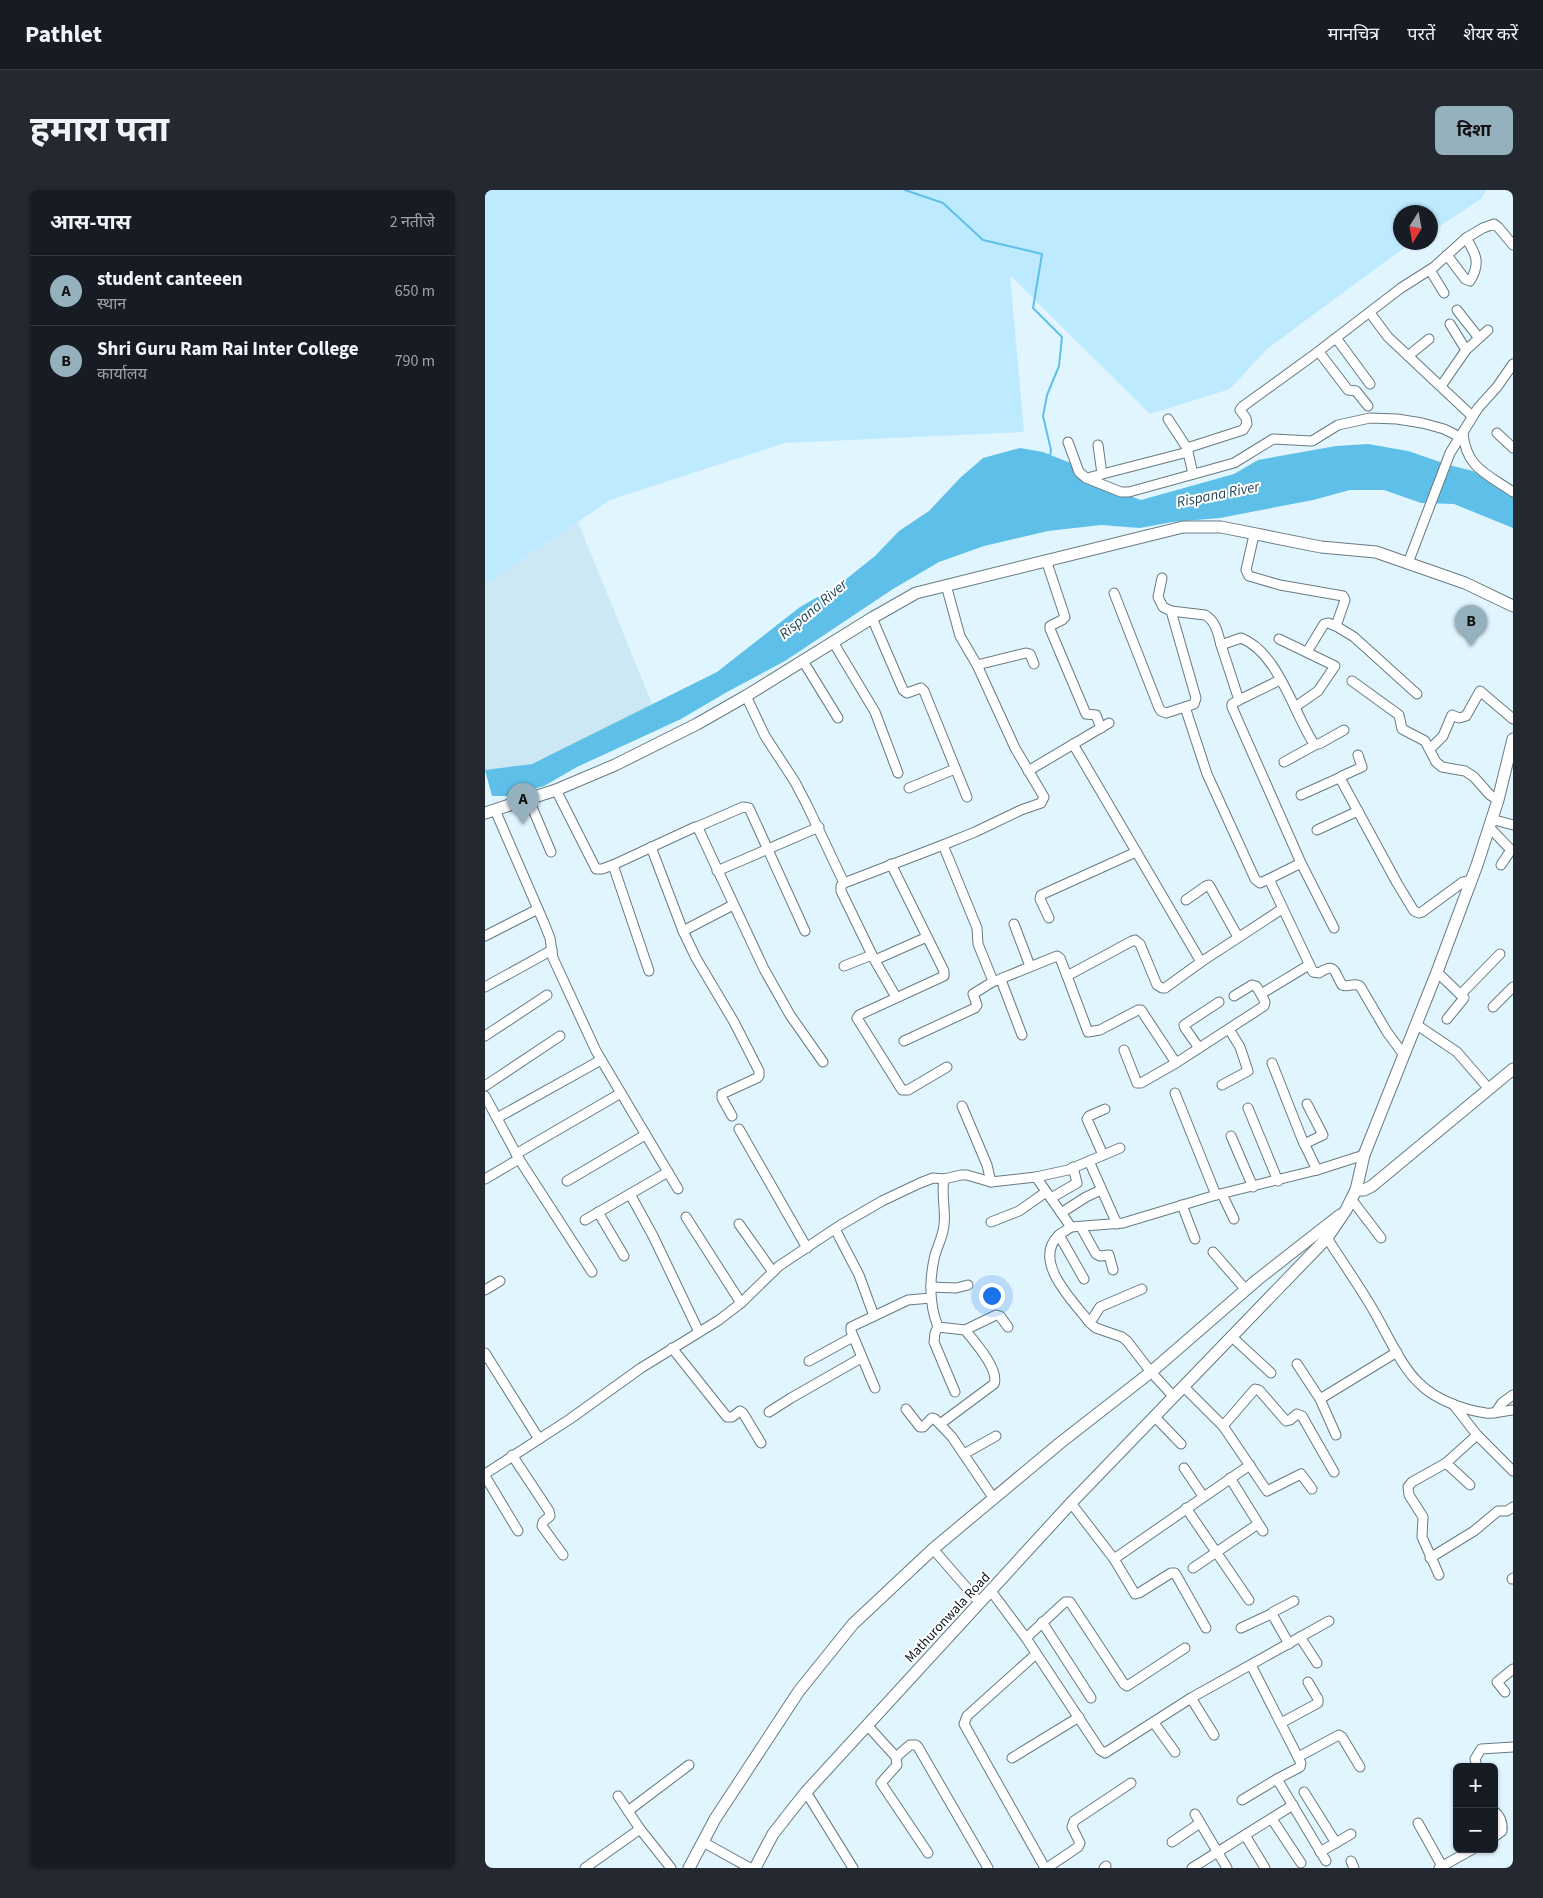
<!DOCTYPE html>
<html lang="hi">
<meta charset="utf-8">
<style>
body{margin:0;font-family:"Source Sans 3","Noto Sans Devanagari",sans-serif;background:#242831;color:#f1f3f6}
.controls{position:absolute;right:15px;bottom:15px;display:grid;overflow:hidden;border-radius:8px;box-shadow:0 1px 4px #0004}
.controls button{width:45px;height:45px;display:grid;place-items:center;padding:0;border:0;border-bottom:1px solid #363941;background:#171b24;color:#f1f3f6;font:25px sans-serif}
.compass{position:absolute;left:908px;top:15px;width:45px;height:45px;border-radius:50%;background:#171b24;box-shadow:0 1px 4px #0004;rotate:191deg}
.you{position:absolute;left:506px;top:1105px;width:18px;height:18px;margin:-12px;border:4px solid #fff;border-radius:50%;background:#1a73e8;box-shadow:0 0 0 8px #1a73e833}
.badge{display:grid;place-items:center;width:32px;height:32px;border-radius:50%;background:#95b1be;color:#111;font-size:16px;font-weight:700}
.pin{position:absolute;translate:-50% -41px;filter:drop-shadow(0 1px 2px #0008)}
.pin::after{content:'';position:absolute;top:26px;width:18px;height:15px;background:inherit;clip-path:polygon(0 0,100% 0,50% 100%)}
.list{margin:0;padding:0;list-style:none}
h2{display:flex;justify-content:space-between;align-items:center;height:65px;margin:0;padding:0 20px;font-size:21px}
h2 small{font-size:16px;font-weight:400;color:#9ea1a6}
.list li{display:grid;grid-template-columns:32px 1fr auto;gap:15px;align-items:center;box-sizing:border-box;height:70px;padding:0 20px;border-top:1px solid #363941}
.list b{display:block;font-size:19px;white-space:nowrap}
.list p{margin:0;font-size:16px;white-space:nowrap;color:#9ea1a6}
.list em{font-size:16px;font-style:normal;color:#9ea1a6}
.map{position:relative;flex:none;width:1028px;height:1678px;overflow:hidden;border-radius:8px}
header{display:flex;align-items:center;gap:30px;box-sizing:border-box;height:70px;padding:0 25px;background:#171b24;border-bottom:1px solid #363941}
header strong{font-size:24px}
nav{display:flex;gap:28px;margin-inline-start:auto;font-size:18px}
.intro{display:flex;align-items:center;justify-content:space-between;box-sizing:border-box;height:120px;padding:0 30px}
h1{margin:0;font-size:35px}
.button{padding:12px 22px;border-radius:8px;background:#95b1be;color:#111;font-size:18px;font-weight:700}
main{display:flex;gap:30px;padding:0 30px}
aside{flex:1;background:#171b24;border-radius:8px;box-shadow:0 1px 4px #0004}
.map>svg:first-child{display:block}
.built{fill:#cce8f4}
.green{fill:#beeaff}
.water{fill:#5ec0e8}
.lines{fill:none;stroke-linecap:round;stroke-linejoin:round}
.stream{stroke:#5ec0e8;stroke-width:2}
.street-casing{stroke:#687a82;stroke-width:11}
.secondary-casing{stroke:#687a82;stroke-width:13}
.street{stroke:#fff;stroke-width:9}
.secondary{stroke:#fff;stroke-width:11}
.labels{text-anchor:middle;stroke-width:4;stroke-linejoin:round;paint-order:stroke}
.street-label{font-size:14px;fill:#0d1417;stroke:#fff}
.water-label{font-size:15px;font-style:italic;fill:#1c4758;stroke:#fff}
</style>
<header>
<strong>Pathlet</strong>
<nav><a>मानचित्र</a><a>परतें</a><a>शेयर करें</a></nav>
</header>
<div class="intro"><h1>हमारा पता</h1><a class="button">दिशा</a></div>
<main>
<aside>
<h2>आस-पास<small>2 नतीजे</small></h2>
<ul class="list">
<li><span class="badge">A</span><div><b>student canteeen</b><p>स्थान</p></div><em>650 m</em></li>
<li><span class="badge">B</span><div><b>Shri Guru Ram Rai Inter College</b><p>कार्यालय</p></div><em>790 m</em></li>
</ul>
</aside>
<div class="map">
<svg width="1028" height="1678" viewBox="0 0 1028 1678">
<rect width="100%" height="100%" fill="#e1f5fe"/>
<polygon class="built" points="93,332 167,514 110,544 46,574 0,580 0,395"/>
<polygon class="green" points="0,0 1001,0 996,9 946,42 946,22 916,22 916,52 928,53 909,65 782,159 745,199 665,224 525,85 539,242 300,253 125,310 0,395"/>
<polygon class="water" points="883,254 923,261 964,275 988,281 1028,305 1028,338 969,314 936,313 899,300 865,300 828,310 735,328 687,332 655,338 616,335 563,341 499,356 454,372 408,399 300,471 242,502 196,529 92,577 59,596 25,606 7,606 0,580 47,574 232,482 315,417 355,394 390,366 414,341 444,321 475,288 498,268 535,258 558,262 588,274 592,287 656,310 749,284 773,270 851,256"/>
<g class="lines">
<polyline class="stream" points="420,0 458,13 498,50 557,64 548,118 577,147 574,176 562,205 558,226 566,260 565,266"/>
<g class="street-casing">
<g id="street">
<path d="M962 65 980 89 985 91C996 73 991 64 981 48"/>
<polyline points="945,80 959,103"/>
<polyline points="972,120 994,148"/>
<polyline points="885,123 903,147 987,226"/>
<polyline points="965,134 981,160"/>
<polyline points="851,148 885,194"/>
<polyline points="834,162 863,200 871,201 883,216"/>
<polyline points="923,166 944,149"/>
<polyline points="956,196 981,160 1003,140"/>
<polyline points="683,229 702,258 708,284"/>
<path d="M978 243C981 278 1002 284 1028 302"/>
<polyline points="1012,243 1028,258"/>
<polyline points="583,252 594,282 601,288 636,302 644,302 749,273 788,249 827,251 853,235 885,228 912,229 937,233 959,239 975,247"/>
<polyline points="613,255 617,284"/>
<polyline points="702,258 758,240 762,234 761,228 755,220 757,217 826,167 916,98 949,77 981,48 998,38 1009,34 1013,37 1028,55"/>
<polyline points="602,288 703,262"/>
<polyline points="769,345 761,380 764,386 795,395 858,406 860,410 851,436 869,447 932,504"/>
<polyline points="561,370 580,427 577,430 565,436 565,439 601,524 611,525 616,538"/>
<polyline points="923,373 965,263 993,218 1012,197 1028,174"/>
<polyline points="677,388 673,407 678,417 686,421 711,508 709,514 700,517"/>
<path d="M629 403 674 518 676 521 681 523 700 517 722 584 770 689 775 693 784 689 828 782 834 783C851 772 849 782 857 795 864 798 869 792 875 796L902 842 919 865"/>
<path d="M686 421 720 425C731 431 733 444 736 455"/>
<polyline points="387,428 418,500 422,503 436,498 439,501 482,607"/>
<polyline points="794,449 850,476 833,501 810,517"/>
<polyline points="348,452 390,522 413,583"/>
<polyline points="822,462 839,434 843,433 851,436"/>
<polyline points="318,471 353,528"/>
<polyline points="492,475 541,463 545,464 549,474"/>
<polyline points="867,491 914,525 917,539 940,551 951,572 957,577 980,581 989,587 1005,605 1013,610"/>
<polyline points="261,506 280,546 310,592 322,615 359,693 458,655 490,642 536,620 556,613 559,607 530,558 492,475 475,446 461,395"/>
<polyline points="754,510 795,490"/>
<polyline points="588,554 716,772"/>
<polyline points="945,559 958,546 967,525 974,528 981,526 995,501 1028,529"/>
<polyline points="873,565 877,577 857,586 856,590 912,693 929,721 934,723 937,722 978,692 986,690"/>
<polyline points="799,572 830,555"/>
<polyline points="543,581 624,533"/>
<polyline points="424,598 470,579"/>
<polyline points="71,600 111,679 117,679 128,675 210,637 213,638 279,779 305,825 338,872"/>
<polyline points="816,605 856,587"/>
<polyline points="44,610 66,662"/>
<polyline points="10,620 59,733 65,748 68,768 111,861 193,999"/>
<polyline points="1006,629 1028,635"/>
<polyline points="212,637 258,617 264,618 320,741"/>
<polyline points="1004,637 1026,660 1016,675"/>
<polyline points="832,640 873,621"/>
<polyline points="458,655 492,738 493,754 508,791 516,790 537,845"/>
<polyline points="166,657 198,741 211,768 249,832 274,881 274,886 272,888 237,904 237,908 247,926"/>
<polyline points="816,673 849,738"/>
<polyline points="406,674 459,781 459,786 374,825 372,828 417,900 423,900 462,877"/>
<polyline points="128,675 164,781"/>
<polyline points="232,681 334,637"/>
<path d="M784 689 816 673 747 517V514L754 510 736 455 756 448C793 462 809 524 829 554H834L859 540"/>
<polyline points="359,693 356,696 356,701 389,769 411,807"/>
<polyline points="701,710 721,696 724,695 753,747"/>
<polyline points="564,728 555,709 556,705 651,662"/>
<polyline points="529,734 545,776"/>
<polyline points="198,741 248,715"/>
<polyline points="0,746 53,719"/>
<polyline points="390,770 442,747"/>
<polyline points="359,776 387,765"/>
<polyline points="952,782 979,808 962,829"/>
<polyline points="515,789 572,766 575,768 582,786"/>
<polyline points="0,797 67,760"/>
<polyline points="976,804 1015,764"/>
<polyline points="749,806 767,795 771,796 776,804"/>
<polyline points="1008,817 1028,797"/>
<polyline points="932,835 972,862 1004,899"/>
<polyline points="0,846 62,805"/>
<polyline points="419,851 490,818 492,815 488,804 509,791"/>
<polyline points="714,858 700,838 699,835 734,812"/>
<polyline points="639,860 652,893 656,893 691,873 779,816 780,812 776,804 824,775"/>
<polyline points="691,873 656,820 653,820 615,840 603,842 582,786 647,751 650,750 655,754 672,795 677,798 680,798 716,772 797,719"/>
<polyline points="787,873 817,949 832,980"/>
<polyline points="737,895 763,881 755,857 744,839"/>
<polyline points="0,896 75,846"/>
<polyline points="690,903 731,1005"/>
<polyline points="0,906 34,969 107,1082"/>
<polyline points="477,916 502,975 506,992"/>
<polyline points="763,918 793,991"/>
<polyline points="12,928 116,870"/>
<polyline points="254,939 322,1058"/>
<polyline points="746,946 768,997"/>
<polyline points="819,954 838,945 822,914"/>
<polyline points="31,964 136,903"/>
<polyline points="618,965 602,929 604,926 620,919"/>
<polyline points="604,971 632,1034"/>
<polyline points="551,987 583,980 635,958"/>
<polyline points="0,989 34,969"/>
<polyline points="82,991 160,945"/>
<polyline points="145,1004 168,1046 214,1142"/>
<polyline points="737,1004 749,1029"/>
<polyline points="566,1008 592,993 588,977"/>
<polyline points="867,1010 896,1048"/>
<polyline points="697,1015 710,1049"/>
<polyline points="113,1022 139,1066"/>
<polyline points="576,1023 601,1007 616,1000"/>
<polyline points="201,1027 256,1113"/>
<polyline points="100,1030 183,982"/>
<polyline points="506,1032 534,1021 561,1002"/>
<polyline points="254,1034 288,1082"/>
<path d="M586 1037C582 1040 577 1042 573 1046 547 1072 589 1112 605 1133L611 1138 637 1147 642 1151 666 1182 688 1206"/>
<polyline points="596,1037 611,1064 615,1066 624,1065 628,1080"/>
<polyline points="350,1039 374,1085 389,1126"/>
<polyline points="574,1045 599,1089"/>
<path d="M842 1048C858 1073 875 1097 890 1123 902 1144 917 1178 935 1194 951 1210 979 1220 1001 1223 1010 1224 1019 1221 1028 1220"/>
<polyline points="728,1062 761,1100"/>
<polyline points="446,1097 471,1098 483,1095"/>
<polyline points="0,1100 15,1091"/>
<polyline points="603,1131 608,1128 615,1117 657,1099"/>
<polyline points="453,1137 450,1143 449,1152 470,1202"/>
<polyline points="480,1140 511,1125 515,1126 523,1137"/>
<polyline points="746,1146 786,1183"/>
<polyline points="187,1158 242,1227 247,1227 255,1221 258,1223 276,1253"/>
<polyline points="0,1163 54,1249"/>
<polyline points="324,1171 368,1147"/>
<polyline points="812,1174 835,1209 851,1245"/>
<polyline points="698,1196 738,1236"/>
<polyline points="390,1198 366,1141 366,1137 423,1110 446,1108"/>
<polyline points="835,1209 912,1162"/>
<polyline points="968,1214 992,1245 1028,1281"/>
<polyline points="421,1219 435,1237 438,1237 447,1228 450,1229 467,1247 509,1309"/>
<polyline points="284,1222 306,1208 376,1168"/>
<polyline points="1010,1223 1017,1213 1028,1205"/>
<polyline points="669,1226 696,1254"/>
<path d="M455 1234 509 1194C515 1180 489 1151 480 1140L453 1137C444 1114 444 1090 450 1065 453 1055 458 1046 459 1035 461 1020 456 1005 459 989L476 985H482L506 992 551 987 586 1037 638 1033 731 1005 832 980 879 965"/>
<polyline points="479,1264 511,1246"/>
<polyline points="27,1265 64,1321 65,1326 58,1332 57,1336 78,1365"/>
<polyline points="961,1273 985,1295"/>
<polyline points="699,1278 718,1306"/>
<polyline points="0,1284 85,1229 156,1178 234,1130 256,1113 294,1076 354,1036 397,1011 435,993 448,988 459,989"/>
<polyline points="0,1286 33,1341"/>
<polyline points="745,1288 778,1341"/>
<polyline points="827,1299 816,1284 782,1301 738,1236 770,1199 774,1200 801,1231 805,1230 812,1224 817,1226 849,1282"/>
<polyline points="586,1313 629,1369 765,1275"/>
<polyline points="701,1318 764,1410"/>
<polyline points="448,1359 495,1413"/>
<polyline points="945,1368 989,1341 1013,1321 1022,1321 1028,1317"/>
<polyline points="629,1369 650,1404 654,1403 686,1383 690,1383 721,1438"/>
<polyline points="708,1378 773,1334"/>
<polyline points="954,1385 937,1347 938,1327 924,1305 923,1297 927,1292 961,1273 992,1245"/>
<polyline points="1027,1389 1028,1388"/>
<polyline points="506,1401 541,1448 615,1560 620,1563 706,1508 844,1431"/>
<polyline points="557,1432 606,1508"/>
<polyline points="756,1438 788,1423"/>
<polyline points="815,1447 832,1473"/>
<polyline points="541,1448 580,1412 585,1412 639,1494 642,1496 700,1458"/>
<polyline points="804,1454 787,1424 788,1422 809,1411"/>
<polyline points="551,1464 482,1526 479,1534 560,1678"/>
<polyline points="1020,1502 1012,1492 1028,1479"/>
<polyline points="706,1508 729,1545"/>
<polyline points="669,1533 690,1562"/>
<polyline points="796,1533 833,1513 833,1509 823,1492"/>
<polyline points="382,1535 411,1567 425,1555 431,1555 433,1557 503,1678"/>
<polyline points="411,1567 412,1575 396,1593 443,1663"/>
<polyline points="813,1567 854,1545 857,1547 875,1577"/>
<polyline points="527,1568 594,1527"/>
<polyline points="992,1577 990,1569 996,1559 1028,1557"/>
<polyline points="792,1589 841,1671"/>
<polyline points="321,1602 368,1678"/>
<polyline points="819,1602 851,1653"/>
<polyline points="133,1606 155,1639 186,1678"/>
<polyline points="757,1610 792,1589 815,1577 816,1573 766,1475"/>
<polyline points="143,1621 204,1575"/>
<path d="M1009 1621C1015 1626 1018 1632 1017 1641L1009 1647"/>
<polyline points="710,1624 742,1678"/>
<polyline points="787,1629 816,1673"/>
<polyline points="933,1633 957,1676"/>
<polyline points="760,1645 780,1678"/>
<polyline points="218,1652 265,1678"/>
<polyline points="687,1652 715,1633"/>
<polyline points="835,1662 866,1644"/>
<polyline points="866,1671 869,1678"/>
<polyline points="100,1678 155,1639"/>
<polyline points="562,1678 593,1657 595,1653 587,1637 589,1631 646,1593"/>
<polyline points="619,1678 621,1676"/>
<polyline points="707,1678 808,1615"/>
<polyline points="954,1678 988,1659"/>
</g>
</g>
<g class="secondary-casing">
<g id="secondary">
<polyline points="0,623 71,600 130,575 212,534 261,506 387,428 431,403 698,337 736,337 836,357 891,362 980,393 1028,416"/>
<polyline points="871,1000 879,1000 887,996 1028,879"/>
<polyline points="204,1678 230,1629 314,1501 368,1434 448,1359 575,1253 666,1182 772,1090 855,1025"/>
<polyline points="270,1678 288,1644 321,1602 586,1313 842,1048 861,1020 871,1000 879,965 952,782 992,675 1013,610 1028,549"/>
</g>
</g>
<use href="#street" class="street"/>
<use href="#secondary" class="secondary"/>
</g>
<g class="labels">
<g class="street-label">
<text transform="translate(462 1427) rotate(-47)" y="5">Mathuronwala Road</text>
</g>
<g class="water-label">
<text transform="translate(733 304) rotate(-11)" y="5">Rispana River</text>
<text transform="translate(328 419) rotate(-40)" y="5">Rispana River</text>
</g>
</g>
</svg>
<div class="controls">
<button>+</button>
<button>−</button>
</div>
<svg class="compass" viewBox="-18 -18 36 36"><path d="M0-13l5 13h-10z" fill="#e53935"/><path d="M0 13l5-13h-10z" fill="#9ea1a6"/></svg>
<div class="you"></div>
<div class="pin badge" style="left:38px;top:634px">A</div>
<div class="pin badge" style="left:986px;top:456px">B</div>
</div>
</main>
